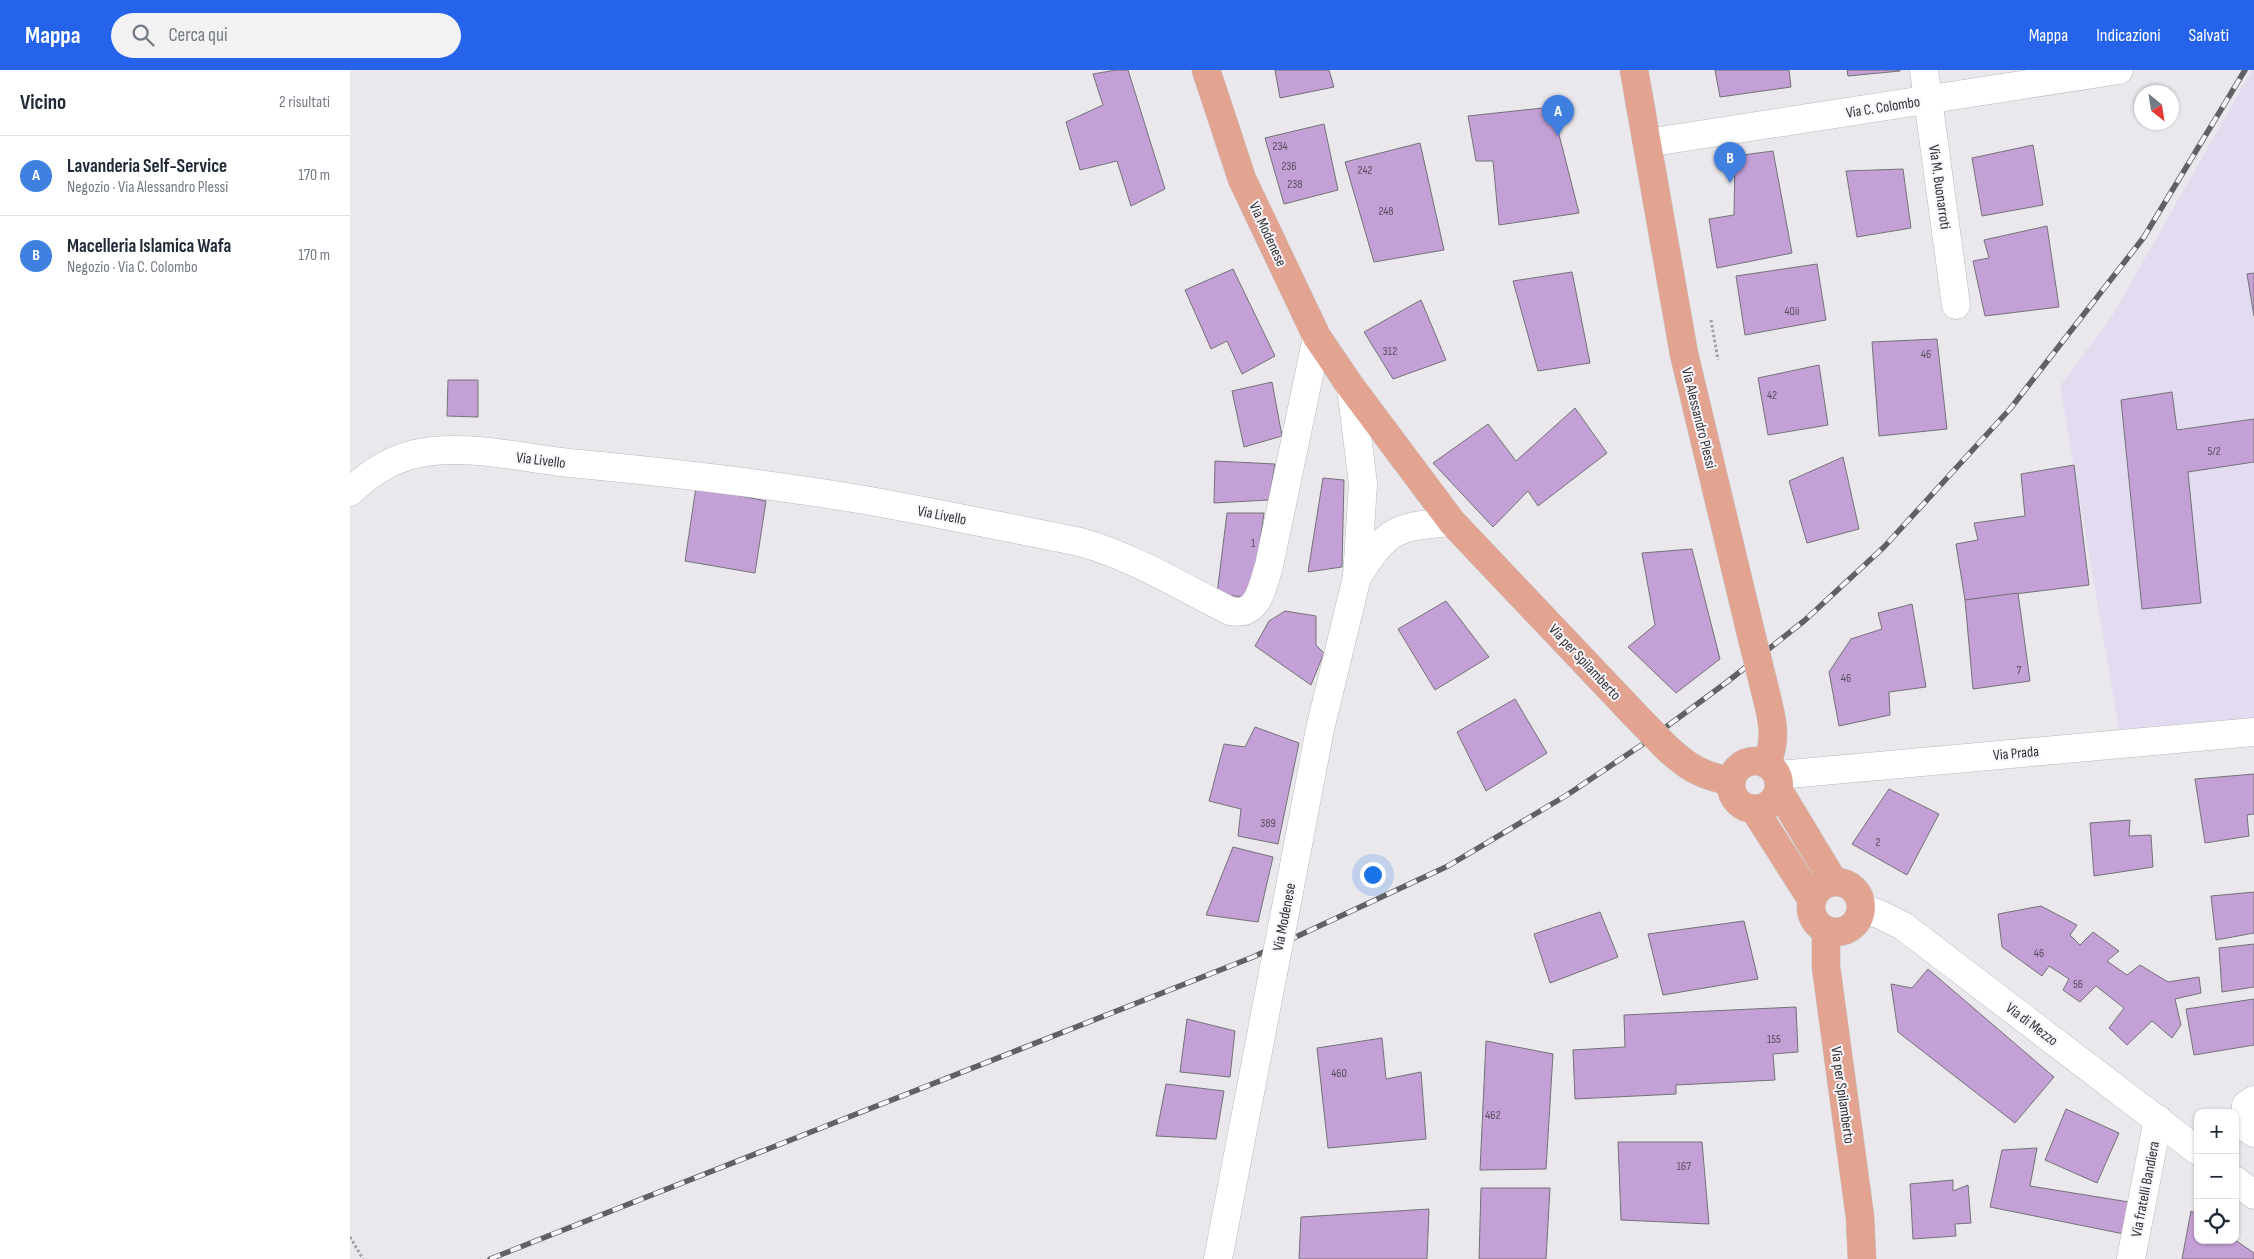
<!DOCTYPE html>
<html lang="it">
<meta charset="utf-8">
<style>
body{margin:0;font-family:"Sofia Sans Condensed",sans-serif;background:#f2f2f3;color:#1f2937}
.controls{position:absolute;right:15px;bottom:15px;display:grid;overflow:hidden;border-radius:10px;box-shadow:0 1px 4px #0004}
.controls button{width:45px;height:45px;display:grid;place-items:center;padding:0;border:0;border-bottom:1px solid #e0e1e3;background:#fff;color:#1f2937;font:25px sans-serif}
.compass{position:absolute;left:1784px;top:15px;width:45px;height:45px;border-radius:50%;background:#fff;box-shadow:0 1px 4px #0004;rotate:150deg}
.you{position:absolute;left:1022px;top:804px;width:18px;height:18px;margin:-12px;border:4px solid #fff;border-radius:50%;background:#1a73e8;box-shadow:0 0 0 8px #1a73e833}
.badge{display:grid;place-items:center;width:32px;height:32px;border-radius:50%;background:#2563eb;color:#fff;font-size:16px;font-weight:700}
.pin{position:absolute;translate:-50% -41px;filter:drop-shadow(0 1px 2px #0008)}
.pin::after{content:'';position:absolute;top:26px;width:18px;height:15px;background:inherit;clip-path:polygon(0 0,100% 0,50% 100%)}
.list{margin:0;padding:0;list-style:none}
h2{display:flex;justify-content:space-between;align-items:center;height:65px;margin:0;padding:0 20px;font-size:21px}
h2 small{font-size:16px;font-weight:400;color:#747a83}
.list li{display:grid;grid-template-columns:32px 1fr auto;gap:15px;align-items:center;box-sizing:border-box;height:80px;padding:0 20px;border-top:1px solid #e0e1e3}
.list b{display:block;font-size:19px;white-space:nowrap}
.list p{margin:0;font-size:16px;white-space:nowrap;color:#747a83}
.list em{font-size:16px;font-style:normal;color:#747a83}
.icon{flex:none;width:28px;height:28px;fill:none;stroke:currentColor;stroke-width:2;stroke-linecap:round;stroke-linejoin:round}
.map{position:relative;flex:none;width:1904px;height:1189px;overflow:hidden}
header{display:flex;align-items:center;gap:30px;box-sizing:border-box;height:70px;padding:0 25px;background:#2563eb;color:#fff}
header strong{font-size:24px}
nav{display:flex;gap:28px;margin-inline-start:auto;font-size:18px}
.search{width:350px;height:45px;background:#f2f2f3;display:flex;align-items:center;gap:12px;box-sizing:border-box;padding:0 18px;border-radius:28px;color:#747a83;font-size:19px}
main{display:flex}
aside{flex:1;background:#fff}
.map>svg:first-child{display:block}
.industrial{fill:#e3dcf1}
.building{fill:#c3a0d6;stroke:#747276}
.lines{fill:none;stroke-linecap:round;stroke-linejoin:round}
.street-casing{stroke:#bbb8bc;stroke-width:29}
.primary-casing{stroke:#c6c6c6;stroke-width:29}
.path{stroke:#a3a0a4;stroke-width:3;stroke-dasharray:2.5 2.5;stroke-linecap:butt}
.street{stroke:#fff;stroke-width:28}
.primary{stroke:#e3a391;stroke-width:28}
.rail-casing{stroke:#616063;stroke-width:5.5}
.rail{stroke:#f8f6fa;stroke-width:4;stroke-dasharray:11;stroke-linecap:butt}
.street-bridge-casing{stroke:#bbb8bc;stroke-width:29;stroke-linecap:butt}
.primary-bridge-casing{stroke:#c6c6c6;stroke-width:29;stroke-linecap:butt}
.street-bridge{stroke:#fff;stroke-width:28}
.primary-bridge{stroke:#e3a391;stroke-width:28}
.labels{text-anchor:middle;stroke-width:4;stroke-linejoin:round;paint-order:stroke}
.number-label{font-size:12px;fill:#574e5c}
.street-label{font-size:15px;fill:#333234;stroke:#f8f6fa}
</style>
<header>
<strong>Mappa</strong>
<div class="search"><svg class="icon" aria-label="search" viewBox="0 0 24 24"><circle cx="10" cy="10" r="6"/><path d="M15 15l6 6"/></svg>Cerca qui</div>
<nav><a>Mappa</a><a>Indicazioni</a><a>Salvati</a></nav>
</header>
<main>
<aside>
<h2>Vicino<small>2 risultati</small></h2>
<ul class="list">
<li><span class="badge" style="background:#3f7fe0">A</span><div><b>Lavanderia Self-Service</b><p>Negozio · Via Alessandro Plessi</p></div><em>170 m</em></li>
<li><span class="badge" style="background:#3f7fe0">B</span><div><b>Macelleria Islamica Wafa</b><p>Negozio · Via C. Colombo</p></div><em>170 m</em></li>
</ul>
</aside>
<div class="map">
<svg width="1904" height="1189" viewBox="0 0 1904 1189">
<rect width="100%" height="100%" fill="#ebe8ed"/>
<polygon class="industrial" points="1902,0 1904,0 1904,676 1774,688 1710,316 1762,246"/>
<g class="building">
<polygon points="766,0 778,0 815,119 781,136 767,91 730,100 716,52 753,35 743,4"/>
<polygon points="925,0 979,0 984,17 930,28"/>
<polygon points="1365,0 1439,0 1441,17 1370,27"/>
<polygon points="1497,0 1550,0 1550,1 1498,6"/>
<polygon points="1202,37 1229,143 1149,155 1143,91 1126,91 1118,46"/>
<polygon points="974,54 988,120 934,134 915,68"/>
<polygon points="1070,73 1094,180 1024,192 995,92"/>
<polygon points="1683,75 1693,135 1632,146 1622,88"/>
<polygon points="1423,81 1442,183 1367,198 1359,149 1384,145 1385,86"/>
<polygon points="1553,99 1561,158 1507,167 1496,101"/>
<polygon points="1697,156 1709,237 1635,246 1623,191 1639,188 1634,170"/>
<polygon points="1467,194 1476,250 1395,265 1386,206"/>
<polygon points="883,199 925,286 892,304 877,271 861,279 835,220"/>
<polygon points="1222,202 1240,293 1188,301 1163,211"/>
<polygon points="1904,203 1904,246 1897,204"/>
<polygon points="1071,230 1096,290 1043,309 1014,262"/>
<polygon points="1587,269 1597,359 1529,366 1522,272"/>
<polygon points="1469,295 1478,355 1418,365 1408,308"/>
<polygon points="98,310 128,310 128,347 97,346"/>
<polygon points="922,312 932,366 894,377 882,321"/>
<polygon points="1822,322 1827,360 1904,349 1904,392 1838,402 1851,533 1792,539 1771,330"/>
<polygon points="1225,338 1257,383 1188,436 1178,421 1143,457 1083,393 1138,354 1166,391"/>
<polygon points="1493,387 1509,459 1457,473 1439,411"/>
<polygon points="865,391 925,394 919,430 864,433"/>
<polygon points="1724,395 1739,515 1615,530 1606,474 1628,470 1624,453 1675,446 1671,404"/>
<polygon points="973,408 994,410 992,497 958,502"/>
<polygon points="346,417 416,431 405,503 335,491"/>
<polygon points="877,443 914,443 902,528 867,524"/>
<polygon points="1342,479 1370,589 1326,623 1278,577 1305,555 1292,483"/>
<polygon points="1668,523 1680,611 1623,619 1615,530"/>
<polygon points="1096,531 1139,587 1085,620 1048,559"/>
<polygon points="1562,534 1576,617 1539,622 1540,645 1489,656 1479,602 1501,569 1532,559 1528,543"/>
<polygon points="935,541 966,546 966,575 974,583 961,615 905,576 919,551"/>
<polygon points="1165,629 1197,683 1136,721 1107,662"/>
<polygon points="905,657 949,673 928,774 888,766 891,739 859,731 874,674 895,677"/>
<polygon points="1904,704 1904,744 1897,745 1899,766 1855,773 1845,709"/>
<polygon points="1539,719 1589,744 1557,805 1502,774"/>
<polygon points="1780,750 1779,766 1801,765 1803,797 1744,806 1740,753"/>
<polygon points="883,777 923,787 908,852 856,845"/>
<polygon points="1904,822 1904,863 1866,870 1861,826"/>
<polygon points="1691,836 1727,855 1720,865 1730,875 1743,862 1769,881 1757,891 1777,905 1790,895 1818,912 1849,907 1851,923 1825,929 1831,955 1822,968 1802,951 1777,975 1759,958 1774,938 1746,916 1730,932 1713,920 1719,909 1699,896 1692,906 1652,877 1648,844"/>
<polygon points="1250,842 1268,887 1200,913 1184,864"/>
<polygon points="1394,851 1408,909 1313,925 1298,864"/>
<polygon points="1904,874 1904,917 1872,922 1869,878"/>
<polygon points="1578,899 1704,1007 1665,1053 1548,962 1541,914 1562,918"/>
<polygon points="1904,929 1904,975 1844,985 1836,939"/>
<polygon points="1446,937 1448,982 1423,984 1425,1010 1326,1015 1326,1024 1225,1029 1223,980 1275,977 1274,945"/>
<polygon points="837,949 885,961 880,1007 830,1002"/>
<polygon points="1032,968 1036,1009 1071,1002 1076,1069 978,1078 967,978"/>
<polygon points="1136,971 1203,984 1196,1099 1130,1100"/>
<polygon points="816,1014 874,1021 866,1069 806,1066"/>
<polygon points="1716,1039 1769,1063 1747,1113 1695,1090"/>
<polygon points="1268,1072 1352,1072 1359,1154 1271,1150"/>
<polygon points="1687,1078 1680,1116 1779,1132 1774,1164 1640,1137 1652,1080"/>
<polygon points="1603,1110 1603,1121 1618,1115 1621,1153 1605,1154 1606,1166 1563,1169 1560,1114"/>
<polygon points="1131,1118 1200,1118 1196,1189 1129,1189"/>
<polygon points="1079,1139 1077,1189 949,1189 951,1147"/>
<polygon points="1841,1141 1848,1145 1848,1170 1885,1170 1904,1183 1904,1189 1832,1189"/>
</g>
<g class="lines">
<g class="street-casing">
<g id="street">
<polyline points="1574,0 1606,235"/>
<polyline points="1297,73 1769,0"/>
<path d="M0 422C23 399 51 384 83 381 131 376 182 390 230 394 325 403 420 414 515 430 587 443 659 458 730 472 784 487 830 516 880 541 909 547 912 517 919 496L967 267"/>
<path d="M1007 507C1038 458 1045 457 1102 452"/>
<polyline points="1428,705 1904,662"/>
<polyline points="1511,837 1531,845 1553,856 1848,1081"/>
<polyline points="934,848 970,659 1007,507 1013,414 1001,317"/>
<polyline points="1904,1030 1896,1035 1894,1056 1904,1063"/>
<polyline points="1885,1110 1904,1125"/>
<polyline points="868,1189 923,903"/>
<polyline points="1781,1189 1808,1049"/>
</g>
</g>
<g class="primary-casing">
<g id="primary">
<polyline points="856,0 892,109 967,267 1001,317 1102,452 1284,644"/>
<polyline points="1284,0 1334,284 1402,568"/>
<path d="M1413 612C1420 642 1429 664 1417 693"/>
<path d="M1316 677C1337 697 1352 706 1381 711"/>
<circle cx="1405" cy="715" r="24"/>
<polyline points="1429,721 1484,812"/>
<polyline points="1404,739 1462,830"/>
<circle cx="1486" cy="837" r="25"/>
<polyline points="1476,860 1476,897 1510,1147 1512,1189"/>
</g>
</g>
<g class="path">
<polyline points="1361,250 1368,290"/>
<polyline points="0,1167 13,1189"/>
</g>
<use href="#street" class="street"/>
<use href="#primary" class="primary"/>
<g class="rail-casing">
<polyline id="rail" points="140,1189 903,887 1098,796 1217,725 1293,674 1377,612 1454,551 1534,477 1660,339 1794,167 1895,0"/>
</g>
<use href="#rail" class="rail"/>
<g class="street-bridge-casing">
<polyline id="street-bridge" points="923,903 934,848"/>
</g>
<g class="primary-bridge-casing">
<g id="primary-bridge">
<polyline points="1402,568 1413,612"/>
<polyline points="1284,644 1316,677"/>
</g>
</g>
<use href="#street-bridge" class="street-bridge"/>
<use href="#primary-bridge" class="primary-bridge"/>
</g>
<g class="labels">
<g class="number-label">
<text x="930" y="80">234</text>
<text x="939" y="100">236</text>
<text x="1015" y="104">242</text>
<text x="945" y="118">238</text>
<text x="1036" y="145">248</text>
<text x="1442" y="245">40ii</text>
<text x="1040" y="285">312</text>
<text x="1576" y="288">46</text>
<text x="1422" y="329">42</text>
<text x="1864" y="385">5/2</text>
<text x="903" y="477">1</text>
<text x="1669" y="604">7</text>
<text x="1496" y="612">46</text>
<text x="918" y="757">389</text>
<text x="1528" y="776">2</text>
<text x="1689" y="887">46</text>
<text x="1728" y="918">56</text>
<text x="1424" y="973">155</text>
<text x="989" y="1007">460</text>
<text x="1143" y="1049">462</text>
<text x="1334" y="1100">167</text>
</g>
<g class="street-label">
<text transform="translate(1533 37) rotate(-9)" y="5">Via C. Colombo</text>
<text transform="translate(1590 117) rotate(82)" y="5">Via M. Buonarroti</text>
<text transform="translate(918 164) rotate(65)" y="5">Via Modenese</text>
<text transform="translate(1349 348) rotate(76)" y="5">Via Alessandro Plessi</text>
<text transform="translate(191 390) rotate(7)" y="5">Via Livello</text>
<text transform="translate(592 445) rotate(11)" y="5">Via Livello</text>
<text transform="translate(1235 592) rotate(47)" y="5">Via per Spilamberto</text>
<text transform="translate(1666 683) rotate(-5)" y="5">Via Prada</text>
<text transform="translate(934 847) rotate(-79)" y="5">Via Modenese</text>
<text transform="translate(1682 954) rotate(37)" y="5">Via di Mezzo</text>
<text transform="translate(1493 1025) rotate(82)" y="5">Via per Spilamberto</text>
<text transform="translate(1795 1119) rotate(-79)" y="5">Via fratelli Bandiera</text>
</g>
</g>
</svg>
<div class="controls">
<button>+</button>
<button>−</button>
<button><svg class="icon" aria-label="locate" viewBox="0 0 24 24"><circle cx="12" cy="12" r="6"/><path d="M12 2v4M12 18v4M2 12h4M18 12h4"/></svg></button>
</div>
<svg class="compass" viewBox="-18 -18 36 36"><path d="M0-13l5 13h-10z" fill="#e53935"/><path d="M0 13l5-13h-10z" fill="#747a83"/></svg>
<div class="you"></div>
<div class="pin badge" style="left:1208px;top:66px;background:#3f7fe0">A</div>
<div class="pin badge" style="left:1380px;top:113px;background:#3f7fe0">B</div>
</div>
</main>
